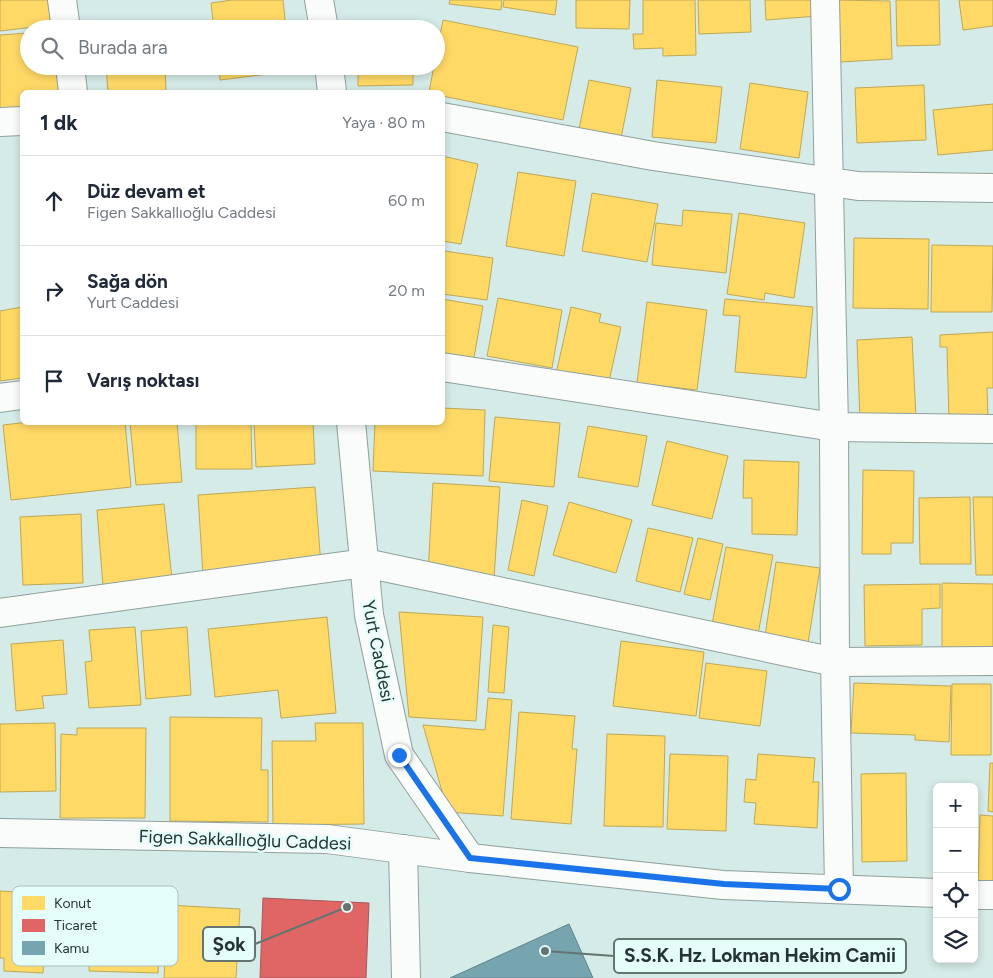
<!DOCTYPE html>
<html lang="tr">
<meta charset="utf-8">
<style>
body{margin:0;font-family:Figtree,sans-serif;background:#f6f6f7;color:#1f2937}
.controls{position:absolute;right:15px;bottom:15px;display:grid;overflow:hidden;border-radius:8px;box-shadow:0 2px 8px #0003}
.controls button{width:45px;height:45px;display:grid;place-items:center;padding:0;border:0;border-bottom:1px solid #e0e1e3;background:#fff;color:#1f2937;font:25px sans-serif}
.stop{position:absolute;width:15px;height:15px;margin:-11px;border:4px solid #1a73e8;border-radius:50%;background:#fff}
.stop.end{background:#1a73e8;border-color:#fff;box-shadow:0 1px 5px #0008}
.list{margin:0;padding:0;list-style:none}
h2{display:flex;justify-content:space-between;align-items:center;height:65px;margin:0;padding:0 20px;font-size:21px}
h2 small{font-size:16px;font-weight:400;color:#747a83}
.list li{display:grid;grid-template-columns:32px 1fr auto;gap:15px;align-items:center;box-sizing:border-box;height:90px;padding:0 20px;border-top:1px solid #e0e1e3}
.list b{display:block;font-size:19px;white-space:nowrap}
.list p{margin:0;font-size:16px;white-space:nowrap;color:#747a83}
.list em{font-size:16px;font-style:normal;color:#747a83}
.icon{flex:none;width:28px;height:28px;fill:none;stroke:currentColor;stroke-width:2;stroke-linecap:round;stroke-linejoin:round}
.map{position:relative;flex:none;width:993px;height:978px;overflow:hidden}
.search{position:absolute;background:#fff;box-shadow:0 2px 8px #0003;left:20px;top:20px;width:425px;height:55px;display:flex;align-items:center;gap:12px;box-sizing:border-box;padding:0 18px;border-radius:28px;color:#747a83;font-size:19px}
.panel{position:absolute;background:#fff;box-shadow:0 2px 8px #0003;left:20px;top:90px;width:425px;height:335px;border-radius:8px}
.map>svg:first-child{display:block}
.homes{fill:#ffd966;stroke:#bea856}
.shops{fill:#e06666;stroke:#a85756}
.public{fill:#76a5af;stroke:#5e838a}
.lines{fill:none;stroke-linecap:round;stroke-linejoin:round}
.street-casing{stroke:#8fa09d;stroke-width:30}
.street{stroke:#f9fcfb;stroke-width:28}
.route{stroke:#1a73e8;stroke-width:6}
.labels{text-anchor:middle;stroke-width:5;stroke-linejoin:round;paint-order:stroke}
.street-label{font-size:18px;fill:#253432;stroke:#e5fdf9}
.key{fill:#e5fdf9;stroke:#abc1bd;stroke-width:1}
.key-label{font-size:14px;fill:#253432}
.leader{fill:none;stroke:#637471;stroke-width:2}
.callout-dot{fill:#637471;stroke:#e5fdf9;stroke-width:2}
.callout{fill:#e5fdf9;stroke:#637471;stroke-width:2}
.callout-label{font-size:19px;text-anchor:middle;font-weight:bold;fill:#253432}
</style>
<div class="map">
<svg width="993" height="978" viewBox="0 0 993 978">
<rect width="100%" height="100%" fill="#d5ebe7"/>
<g class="homes">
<polygon points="0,0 48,0 51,25 0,31"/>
<polygon points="232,0 283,0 286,29 214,29 211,3"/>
<polygon points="450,0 502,0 501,10 449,4"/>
<polygon points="504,0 557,0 555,15 503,7"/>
<polygon points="576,0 630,0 629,29 576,28"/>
<polygon points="643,0 695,0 696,55 663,56 663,48 634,49 633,34 643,34"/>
<polygon points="698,0 750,0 751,32 699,34"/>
<polygon points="765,0 817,0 818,16 766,20"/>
<polygon points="837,0 890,1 892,59 840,62"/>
<polygon points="896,0 939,0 940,45 897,46"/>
<polygon points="959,0 993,0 993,26 963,30"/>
<polygon points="443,20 578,47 563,120 442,96 442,92 429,92 434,66 436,66 436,56"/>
<polygon points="357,23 413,23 413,29 358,29"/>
<polygon points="29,33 29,66 59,66 61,92 22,92 22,115 0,117 0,35"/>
<polygon points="106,66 165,66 166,92 108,92"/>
<polygon points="219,66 291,66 292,71 220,80"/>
<polygon points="358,66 413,66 413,85 358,86"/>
<polygon points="589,80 631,88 621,138 579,129"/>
<polygon points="657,80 722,87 716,143 652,137"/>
<polygon points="750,83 808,92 799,158 740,149"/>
<polygon points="924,85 926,140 857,143 855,88"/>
<polygon points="993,104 993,150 938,155 933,110"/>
<polygon points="442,156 478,164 461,244 442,241"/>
<polygon points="518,172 576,181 564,256 506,246"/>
<polygon points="592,193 658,204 647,262 582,251"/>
<polygon points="683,210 732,214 726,273 652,265 656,223 682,226"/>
<polygon points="739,213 805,223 794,298 765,293 764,300 727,294"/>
<polygon points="854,238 929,239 928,309 853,308"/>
<polygon points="932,245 993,246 992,312 931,312"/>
<polygon points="444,251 493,258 487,300 442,294"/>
<polygon points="498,298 562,310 552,368 487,356"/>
<polygon points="442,299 483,306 473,363 442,357"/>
<polygon points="725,299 813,307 806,378 735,372 740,316 723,315"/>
<polygon points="647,302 707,310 697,390 637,383"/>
<polygon points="22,307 22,378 0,381 0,311"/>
<polygon points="571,307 601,314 599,322 621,327 608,386 556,374"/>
<polygon points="993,332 993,388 987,388 988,419 949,421 947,347 940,347 940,335"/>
<polygon points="912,337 916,417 860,420 857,340"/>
<polygon points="442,408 485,410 483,476 373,471 375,422 442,422"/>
<polygon points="495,417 560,423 554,487 489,481"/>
<polygon points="29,422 125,422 131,487 11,500 3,425"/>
<polygon points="130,422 177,422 182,482 136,485"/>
<polygon points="196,422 251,422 252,469 196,469"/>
<polygon points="254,422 313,422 315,464 256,467"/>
<polygon points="588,426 647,436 638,487 578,477"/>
<polygon points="667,441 728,456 712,519 652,505"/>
<polygon points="744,460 799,462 797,535 752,534 752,498 743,498"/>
<polygon points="863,470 914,471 913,543 891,543 891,554 862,554"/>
<polygon points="433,483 500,487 494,578 428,574"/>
<polygon points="315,487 321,566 203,575 198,495"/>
<polygon points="970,497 971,564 920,564 919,498"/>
<polygon points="973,497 993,497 993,575 976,575"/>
<polygon points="522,500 548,506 534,576 508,570"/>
<polygon points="569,502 632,520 616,573 553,555"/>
<polygon points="164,504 172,579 103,586 97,510"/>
<polygon points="81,514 83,583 23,585 20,517"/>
<polygon points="648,528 693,538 680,592 636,581"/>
<polygon points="698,538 723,544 710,600 684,594"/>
<polygon points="726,547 773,555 758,634 712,625"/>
<polygon points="776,562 820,568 808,643 765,636"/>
<polygon points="942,583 993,584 993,652 942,652"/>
<polygon points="940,584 940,608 922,609 922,645 865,646 864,585"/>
<polygon points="399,612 483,617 476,721 409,717"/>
<polygon points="327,617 336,713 281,718 278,690 215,697 208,629"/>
<polygon points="493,625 509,627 504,693 488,692"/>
<polygon points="135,627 141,705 89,708 85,662 92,661 89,630"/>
<polygon points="187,627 191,695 146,699 141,631"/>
<polygon points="63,640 67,694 42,696 44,708 16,711 11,644"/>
<polygon points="621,641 704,652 696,716 613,706"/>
<polygon points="706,663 767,671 760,726 699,718"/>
<polygon points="854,683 951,686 949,742 915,740 915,735 851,733"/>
<polygon points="952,684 991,684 991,755 951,755"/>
<polygon points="488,698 512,700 503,816 448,812 423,725 485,730"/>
<polygon points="519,712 575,716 572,749 577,749 571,824 511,819"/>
<polygon points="170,717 262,718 261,770 268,770 268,822 170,821"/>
<polygon points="55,723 56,791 0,792 0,724"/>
<polygon points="315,723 363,723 364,824 273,825 272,741 316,741"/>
<polygon points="77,728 146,728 145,818 60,818 61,734 77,735"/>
<polygon points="607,734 665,736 663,827 604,826"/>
<polygon points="670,754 728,756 726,831 667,829"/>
<polygon points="758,754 815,758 813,782 819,782 817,828 754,824 756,803 744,802 746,779 756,780"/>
<polygon points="990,763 993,763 993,812 988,811"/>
<polygon points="906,773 907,861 862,862 861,774"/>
<polygon points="980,815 993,816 993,883 978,882"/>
<polygon points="0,891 47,894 43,973 4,971 4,958 0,958"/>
<polygon points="92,903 161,905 158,973 89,971"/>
<polygon points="168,905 240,909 236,978 164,978"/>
</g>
<polygon class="shops" points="263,898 369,903 366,978 260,978"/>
<polygon class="public" points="569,924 593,978 450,978"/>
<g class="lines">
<g class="street-casing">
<g id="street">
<polyline points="62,0 66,29"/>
<polyline points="319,0 324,29"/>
<polyline points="825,0 834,427 835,662 839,889"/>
<polyline points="70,66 73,92"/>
<polyline points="329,66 332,92"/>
<polyline points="442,117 653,156 858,186 993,188"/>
<polyline points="0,122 22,121"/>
<polyline points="442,367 834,427 993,429"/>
<polyline points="0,398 22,395"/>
<polyline points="351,422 369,615 399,755 470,858"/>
<polyline points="0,613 365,563 835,662 993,661"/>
<polyline points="0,833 327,839 470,858 723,885 937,893"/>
<polyline points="403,849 406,978"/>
<polyline points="974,895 993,895"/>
</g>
</g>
<use href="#street" class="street"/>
</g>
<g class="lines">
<polyline class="route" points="399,755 470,858 724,884 839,889"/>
</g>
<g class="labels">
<g class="street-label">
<text transform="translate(378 651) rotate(79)" y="6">Yurt Caddesi</text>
<text transform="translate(245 840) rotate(2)" y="6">Figen Sakkallıoğlu Caddesi</text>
</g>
</g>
<rect x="12" y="886" width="166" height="80" rx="8" class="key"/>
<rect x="22" y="896" width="23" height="14" fill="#ffd966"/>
<rect x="22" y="919" width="23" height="13" fill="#e06666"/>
<rect x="22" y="941" width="23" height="14" fill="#76a5af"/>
<g class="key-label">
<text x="54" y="908">Konut</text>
<text x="54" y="930">Ticaret</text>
<text x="54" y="953">Kamu</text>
</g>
<path class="leader" d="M347 907L255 944M545 951L614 956"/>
<g class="callout-dot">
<circle cx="347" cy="907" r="5"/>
<circle cx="545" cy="951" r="5"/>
</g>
<g class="callout">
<rect x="203" y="927" width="52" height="34" rx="5"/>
<rect x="614" y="939" width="292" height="34" rx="5"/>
</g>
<g class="callout-label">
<text x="229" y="951">Şok</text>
<text x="760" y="962">S.S.K. Hz. Lokman Hekim Camii</text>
</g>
</svg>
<div class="controls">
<button>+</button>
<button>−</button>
<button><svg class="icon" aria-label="locate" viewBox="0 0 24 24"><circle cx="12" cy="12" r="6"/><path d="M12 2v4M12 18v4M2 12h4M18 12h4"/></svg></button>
<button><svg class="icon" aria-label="layers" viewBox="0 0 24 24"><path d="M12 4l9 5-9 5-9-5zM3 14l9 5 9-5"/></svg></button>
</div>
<div class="stop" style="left:839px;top:889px"></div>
<div class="stop end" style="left:399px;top:755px"></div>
<div class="search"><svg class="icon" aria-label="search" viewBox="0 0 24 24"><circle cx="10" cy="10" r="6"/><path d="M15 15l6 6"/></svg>Burada ara</div>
<section class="panel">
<h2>1 dk<small>Yaya · 80 m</small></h2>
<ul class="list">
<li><svg class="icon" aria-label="ahead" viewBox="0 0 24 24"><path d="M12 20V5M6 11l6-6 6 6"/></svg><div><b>Düz devam et</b><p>Figen Sakkallıoğlu Caddesi</p></div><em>60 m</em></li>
<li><svg class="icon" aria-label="right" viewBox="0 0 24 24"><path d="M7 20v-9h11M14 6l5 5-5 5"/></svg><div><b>Sağa dön</b><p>Yurt Caddesi</p></div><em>20 m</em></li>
<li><svg class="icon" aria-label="arrive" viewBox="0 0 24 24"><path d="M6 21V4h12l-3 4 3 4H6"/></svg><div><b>Varış noktası</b></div></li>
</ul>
</section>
</div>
